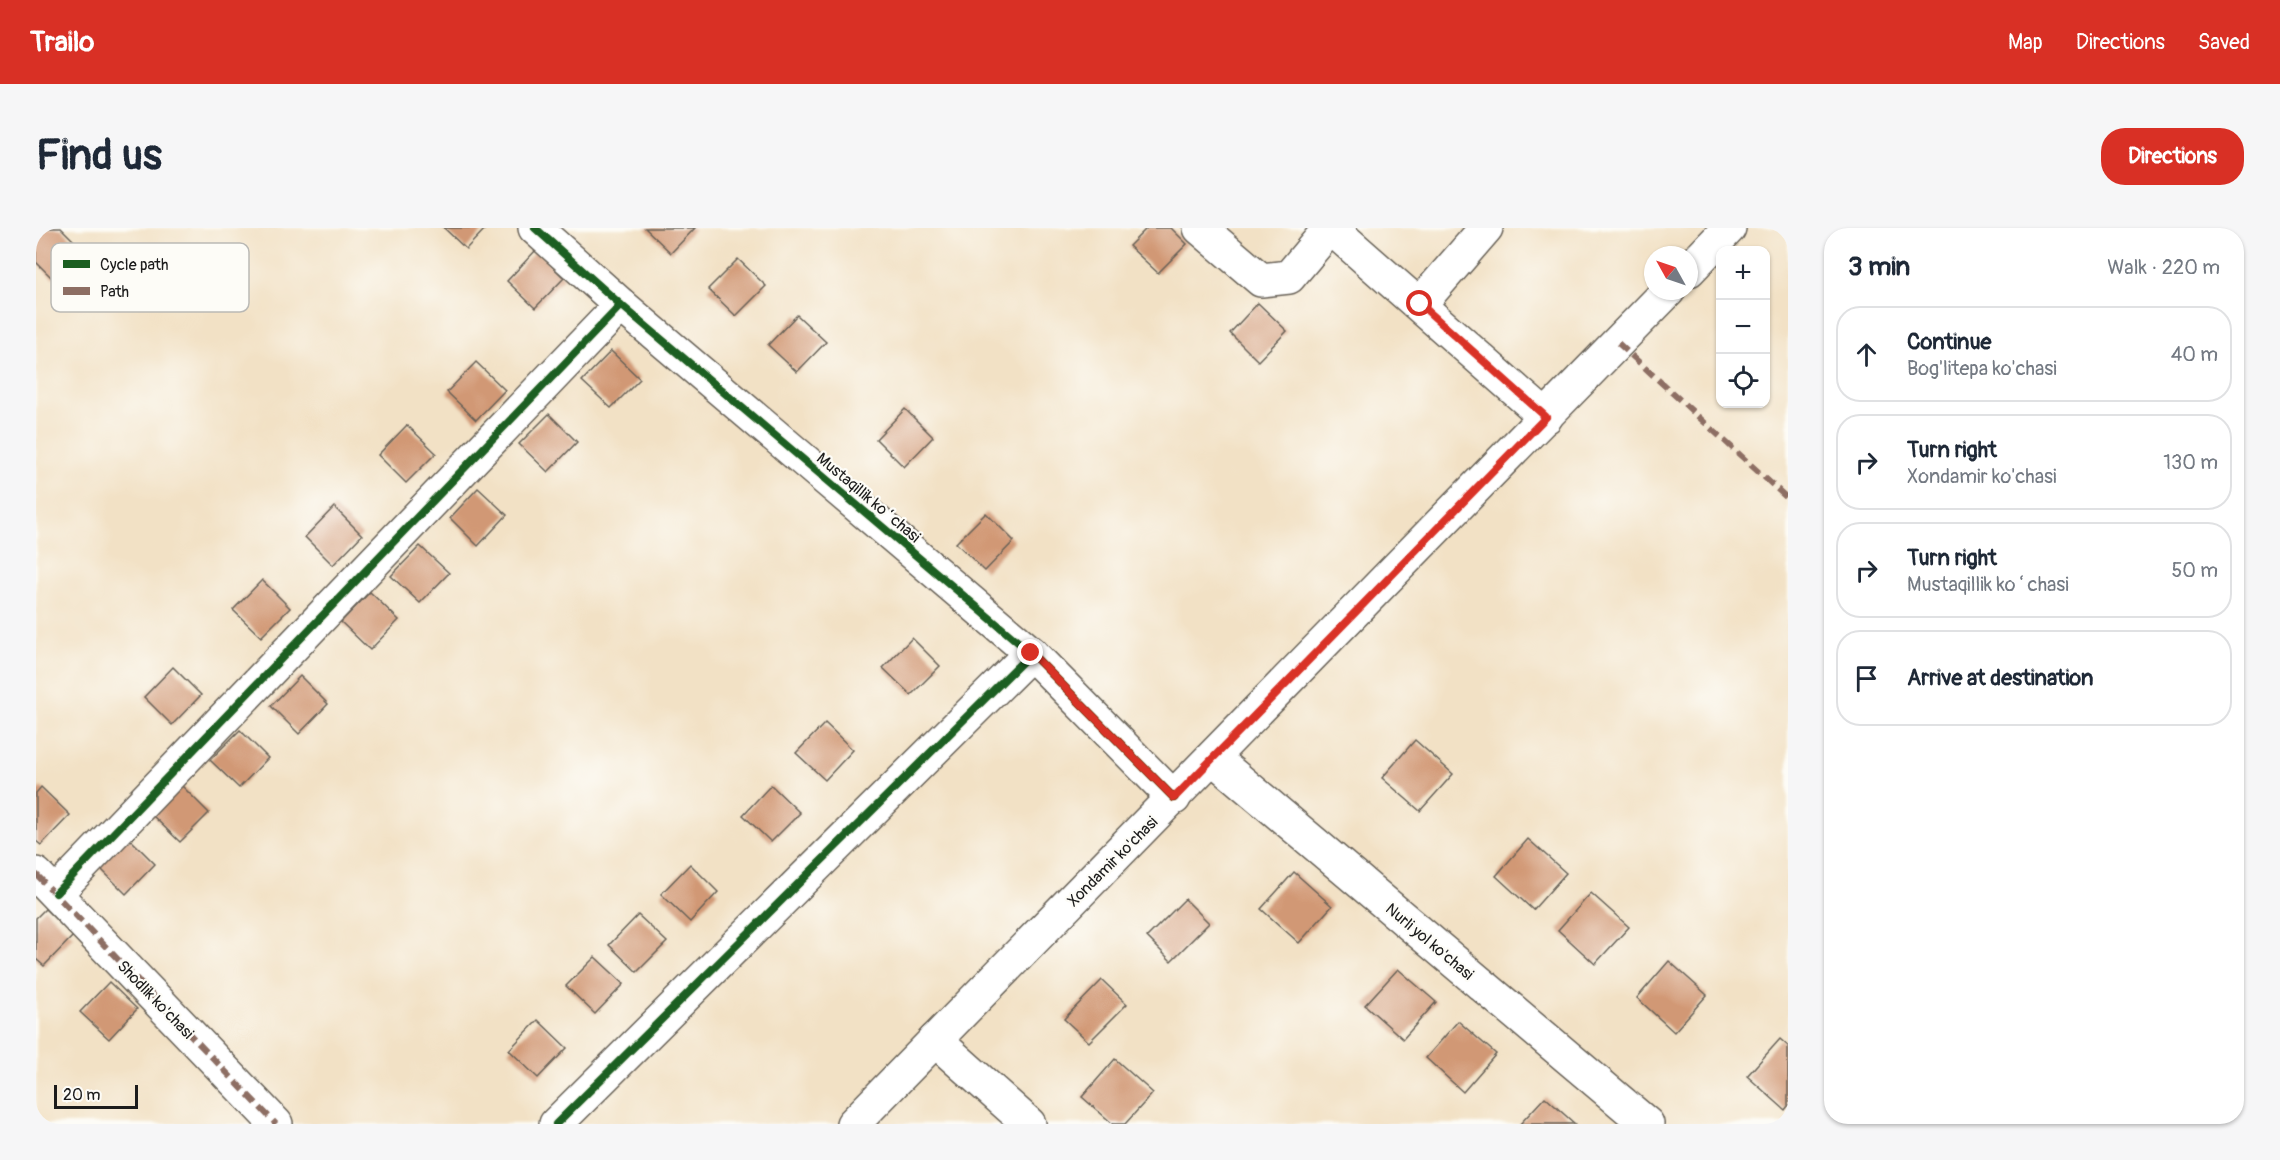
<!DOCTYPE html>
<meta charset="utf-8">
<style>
body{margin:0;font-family:Pangolin,sans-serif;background:#f6f6f7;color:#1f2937}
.controls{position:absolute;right:18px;top:18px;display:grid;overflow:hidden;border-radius:12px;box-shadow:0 2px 4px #0004}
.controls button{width:54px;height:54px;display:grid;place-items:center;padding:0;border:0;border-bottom:2px solid #e0e1e3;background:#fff;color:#1f2937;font:30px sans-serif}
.compass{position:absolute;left:1608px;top:18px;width:54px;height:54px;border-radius:50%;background:#fff;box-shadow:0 2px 4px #0004;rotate:310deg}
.scale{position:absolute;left:18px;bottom:15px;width:84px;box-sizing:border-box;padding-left:6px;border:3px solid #1c1c1c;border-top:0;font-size:16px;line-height:21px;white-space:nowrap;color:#1c1c1c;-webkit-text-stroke:4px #fdfcf7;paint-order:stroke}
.stop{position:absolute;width:18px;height:18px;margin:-14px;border:4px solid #d93025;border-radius:50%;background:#fff}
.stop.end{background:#d93025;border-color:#fff;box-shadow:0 2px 6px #0008}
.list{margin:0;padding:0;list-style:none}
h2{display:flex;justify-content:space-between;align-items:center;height:78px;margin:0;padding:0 24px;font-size:26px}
h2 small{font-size:20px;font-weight:400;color:#747a83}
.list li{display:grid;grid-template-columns:39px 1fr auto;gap:18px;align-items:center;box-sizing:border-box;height:96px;margin:0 12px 12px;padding:0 12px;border:2px solid #e0e1e3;border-radius:24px}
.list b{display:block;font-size:22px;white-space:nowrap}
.list p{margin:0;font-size:20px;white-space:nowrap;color:#747a83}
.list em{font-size:20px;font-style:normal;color:#747a83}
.icon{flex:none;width:33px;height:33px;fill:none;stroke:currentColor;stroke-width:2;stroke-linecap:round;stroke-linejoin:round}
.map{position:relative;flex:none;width:1752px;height:896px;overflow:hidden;border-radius:24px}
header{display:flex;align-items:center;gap:36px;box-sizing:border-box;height:84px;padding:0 30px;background:#d93025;color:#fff}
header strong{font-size:28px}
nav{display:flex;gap:33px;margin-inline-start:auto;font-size:21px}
.intro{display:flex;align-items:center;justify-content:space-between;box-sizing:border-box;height:144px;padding:0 36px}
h1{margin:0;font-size:42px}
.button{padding:15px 27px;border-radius:24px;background:#d93025;color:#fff;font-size:21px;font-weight:700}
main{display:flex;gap:36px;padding:0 36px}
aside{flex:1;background:#fff;border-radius:24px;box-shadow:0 2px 4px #0004}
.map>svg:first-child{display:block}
.building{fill:#d19875}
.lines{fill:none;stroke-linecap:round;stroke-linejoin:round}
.minor-casing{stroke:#676157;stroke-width:36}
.major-casing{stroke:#676157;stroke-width:36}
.minor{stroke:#fff;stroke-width:33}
.major{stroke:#fff;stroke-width:33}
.quiet{stroke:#8d6e63;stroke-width:6;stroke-dasharray:12 6;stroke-linecap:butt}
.cycleway-casing{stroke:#fdfcf7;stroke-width:11}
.cycleway{stroke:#1b5e20;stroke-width:8}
.route{stroke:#d93025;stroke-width:8}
.labels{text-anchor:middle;stroke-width:4.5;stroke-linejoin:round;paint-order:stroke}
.street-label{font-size:16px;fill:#1c1c1c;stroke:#fdfcf7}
.key{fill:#fdfcf7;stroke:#bab9b5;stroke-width:1.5}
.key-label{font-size:16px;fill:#1c1c1c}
</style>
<header>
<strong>Trailo</strong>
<nav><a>Map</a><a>Directions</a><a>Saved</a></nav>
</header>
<div class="intro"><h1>Find us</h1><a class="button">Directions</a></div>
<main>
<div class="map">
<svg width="1752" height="896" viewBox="0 0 1752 896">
<rect width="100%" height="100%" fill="#fdfcf7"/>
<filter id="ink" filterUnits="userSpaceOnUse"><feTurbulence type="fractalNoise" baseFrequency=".0167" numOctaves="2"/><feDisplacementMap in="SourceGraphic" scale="12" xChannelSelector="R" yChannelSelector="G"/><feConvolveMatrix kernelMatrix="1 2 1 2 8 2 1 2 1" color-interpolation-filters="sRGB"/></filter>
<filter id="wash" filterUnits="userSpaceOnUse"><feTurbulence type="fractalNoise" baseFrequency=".008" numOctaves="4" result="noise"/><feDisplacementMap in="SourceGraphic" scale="24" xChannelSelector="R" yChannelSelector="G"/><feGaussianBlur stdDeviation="1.35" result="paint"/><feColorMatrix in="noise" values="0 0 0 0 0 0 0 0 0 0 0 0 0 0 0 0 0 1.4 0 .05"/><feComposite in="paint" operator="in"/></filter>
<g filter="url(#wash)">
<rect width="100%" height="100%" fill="#f2e1c5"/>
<g id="blocks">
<g class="building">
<polygon points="11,0 25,0 46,21 17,51 0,34 0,12"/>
<polygon points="408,0 450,0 430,21"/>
<polygon points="609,0 659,0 635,25"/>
<polygon points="1111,0 1135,0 1151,16 1122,45 1093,18"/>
<polygon points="500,22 528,50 499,80 471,53"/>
<polygon points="702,31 730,58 700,88 672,61"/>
<polygon points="1222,75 1251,103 1222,133 1194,105"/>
<polygon points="761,87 790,114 761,144 732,117"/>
<polygon points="575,123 604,151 575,180 546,153"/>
<polygon points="440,134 469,162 440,192 411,164"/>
<polygon points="869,181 897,209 868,239 840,211"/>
<polygon points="513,186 541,214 512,244 483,216"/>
<polygon points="371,197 400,225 370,255 342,227"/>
<polygon points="442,260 471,287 442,318 414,290"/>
<polygon points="298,279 326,307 297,337 269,309"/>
<polygon points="950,285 978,313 949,343 920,315"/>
<polygon points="384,318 413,345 384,375 355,348"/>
<polygon points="226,352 254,380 225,409 197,382"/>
<polygon points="334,364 363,392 334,422 305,394"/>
<polygon points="876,410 904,438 875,467 847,440"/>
<polygon points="137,439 165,467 136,497 108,469"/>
<polygon points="264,448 292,476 263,506 235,478"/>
<polygon points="789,495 817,522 789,552 760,525"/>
<polygon points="204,502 232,530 203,560 174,532"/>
<polygon points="1379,512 1417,546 1384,583 1346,550"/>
<polygon points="145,557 173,585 144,614 116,587"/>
<polygon points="735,557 764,585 735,614 707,587"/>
<polygon points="5,559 34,587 5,617 0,613 0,565"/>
<polygon points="91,608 119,636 90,666 62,638"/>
<polygon points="1492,611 1530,645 1497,682 1460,648"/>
<polygon points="654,636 682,664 654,694 625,666"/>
<polygon points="1258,644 1296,678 1263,715 1225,681"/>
<polygon points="1555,665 1593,699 1559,736 1522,702"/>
<polygon points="1149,671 1173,695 1135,733 1111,709"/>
<polygon points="9,681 37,708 8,738 0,731 0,690"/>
<polygon points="602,687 631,714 601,744 573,717"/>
<polygon points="559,729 588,756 559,786 530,758"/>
<polygon points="1633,733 1671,767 1638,804 1601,770"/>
<polygon points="1362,741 1400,774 1367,811 1329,777"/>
<polygon points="1066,752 1091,776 1053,814 1028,791"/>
<polygon points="73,754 101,781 73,811 44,784"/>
<polygon points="502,792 531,820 502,850 473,822"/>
<polygon points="1422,793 1460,826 1427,864 1390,830"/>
<polygon points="1744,811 1752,818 1752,878 1749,882 1711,848"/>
<polygon points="1079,831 1117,865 1089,896 1077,896 1046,869"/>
<polygon points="1509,869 1539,896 1484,896"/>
</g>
</g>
</g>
<g filter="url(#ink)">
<use href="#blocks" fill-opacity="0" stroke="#676157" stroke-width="1.5"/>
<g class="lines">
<g class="minor-casing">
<g id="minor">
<polyline points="499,0 585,77 995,425 1138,570"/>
<polyline points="1164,0 1225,52 1253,49 1294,0"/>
<polyline points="1295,0 1510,189"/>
<polyline points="1384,76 1450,0"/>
<polyline points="1177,530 1611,896"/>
<polyline points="0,646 240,896"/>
<polyline points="20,665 585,77"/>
<polyline points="899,812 993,896"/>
<polyline points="520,896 995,425"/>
</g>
</g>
<g class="major-casing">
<g id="major">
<polyline points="1653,42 1693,0"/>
<polyline points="817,896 1632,63"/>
</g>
</g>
<use href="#minor" class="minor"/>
<use href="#major" class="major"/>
<g class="quiet">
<polyline points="1582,115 1752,271"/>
<polyline points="0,646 240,896"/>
</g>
<g class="cycleway-casing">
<g id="cycleway">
<polyline points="499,0 585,77 995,425 1138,570"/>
<polyline points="20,665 585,77"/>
<polyline points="520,896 995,425"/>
</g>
</g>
<use href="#cycleway" class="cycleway"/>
</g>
</g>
<g class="lines" filter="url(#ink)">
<polyline class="route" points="995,425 1138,570 1510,189 1384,76"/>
</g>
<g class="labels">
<g class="street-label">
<text transform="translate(833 269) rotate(40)" y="6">Mustaqillik koʻchasi</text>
<text transform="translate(1076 633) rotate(-45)" y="6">Xondamir ko'chasi</text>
<text transform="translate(1394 713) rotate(40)" y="6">Nurli yol ko'chasi</text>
<text transform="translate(120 771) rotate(46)" y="6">Shodlik ko'chasi</text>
</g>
</g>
<rect x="15" y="15" width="198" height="69" rx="9" class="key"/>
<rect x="27" y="32" width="27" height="8" fill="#1b5e20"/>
<rect x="27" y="59" width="27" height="8" fill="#8d6e63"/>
<g class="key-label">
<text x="64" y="42">Cycle path</text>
<text x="64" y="69">Path</text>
</g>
</svg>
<div class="controls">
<button>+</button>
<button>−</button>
<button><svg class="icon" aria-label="locate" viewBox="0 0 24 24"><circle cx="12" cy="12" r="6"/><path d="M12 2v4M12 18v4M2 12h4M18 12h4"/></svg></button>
</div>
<svg class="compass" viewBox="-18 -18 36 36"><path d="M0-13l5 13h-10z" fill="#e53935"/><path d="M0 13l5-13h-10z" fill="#747a83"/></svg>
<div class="scale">20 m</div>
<div class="stop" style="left:1384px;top:76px"></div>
<div class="stop end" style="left:995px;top:425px"></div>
</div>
<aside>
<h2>3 min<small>Walk · 220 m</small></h2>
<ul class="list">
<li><svg class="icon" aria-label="ahead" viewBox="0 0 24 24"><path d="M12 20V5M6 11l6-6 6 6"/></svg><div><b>Continue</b><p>Bog'litepa ko'chasi</p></div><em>40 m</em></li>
<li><svg class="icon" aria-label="right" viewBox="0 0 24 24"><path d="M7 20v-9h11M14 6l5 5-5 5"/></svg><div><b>Turn right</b><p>Xondamir ko'chasi</p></div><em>130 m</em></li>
<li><svg class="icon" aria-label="right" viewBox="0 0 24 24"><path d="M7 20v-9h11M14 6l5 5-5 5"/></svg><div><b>Turn right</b><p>Mustaqillik koʻchasi</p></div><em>50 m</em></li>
<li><svg class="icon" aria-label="arrive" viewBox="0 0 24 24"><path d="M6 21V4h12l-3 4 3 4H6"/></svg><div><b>Arrive at destination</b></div></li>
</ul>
</aside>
</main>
